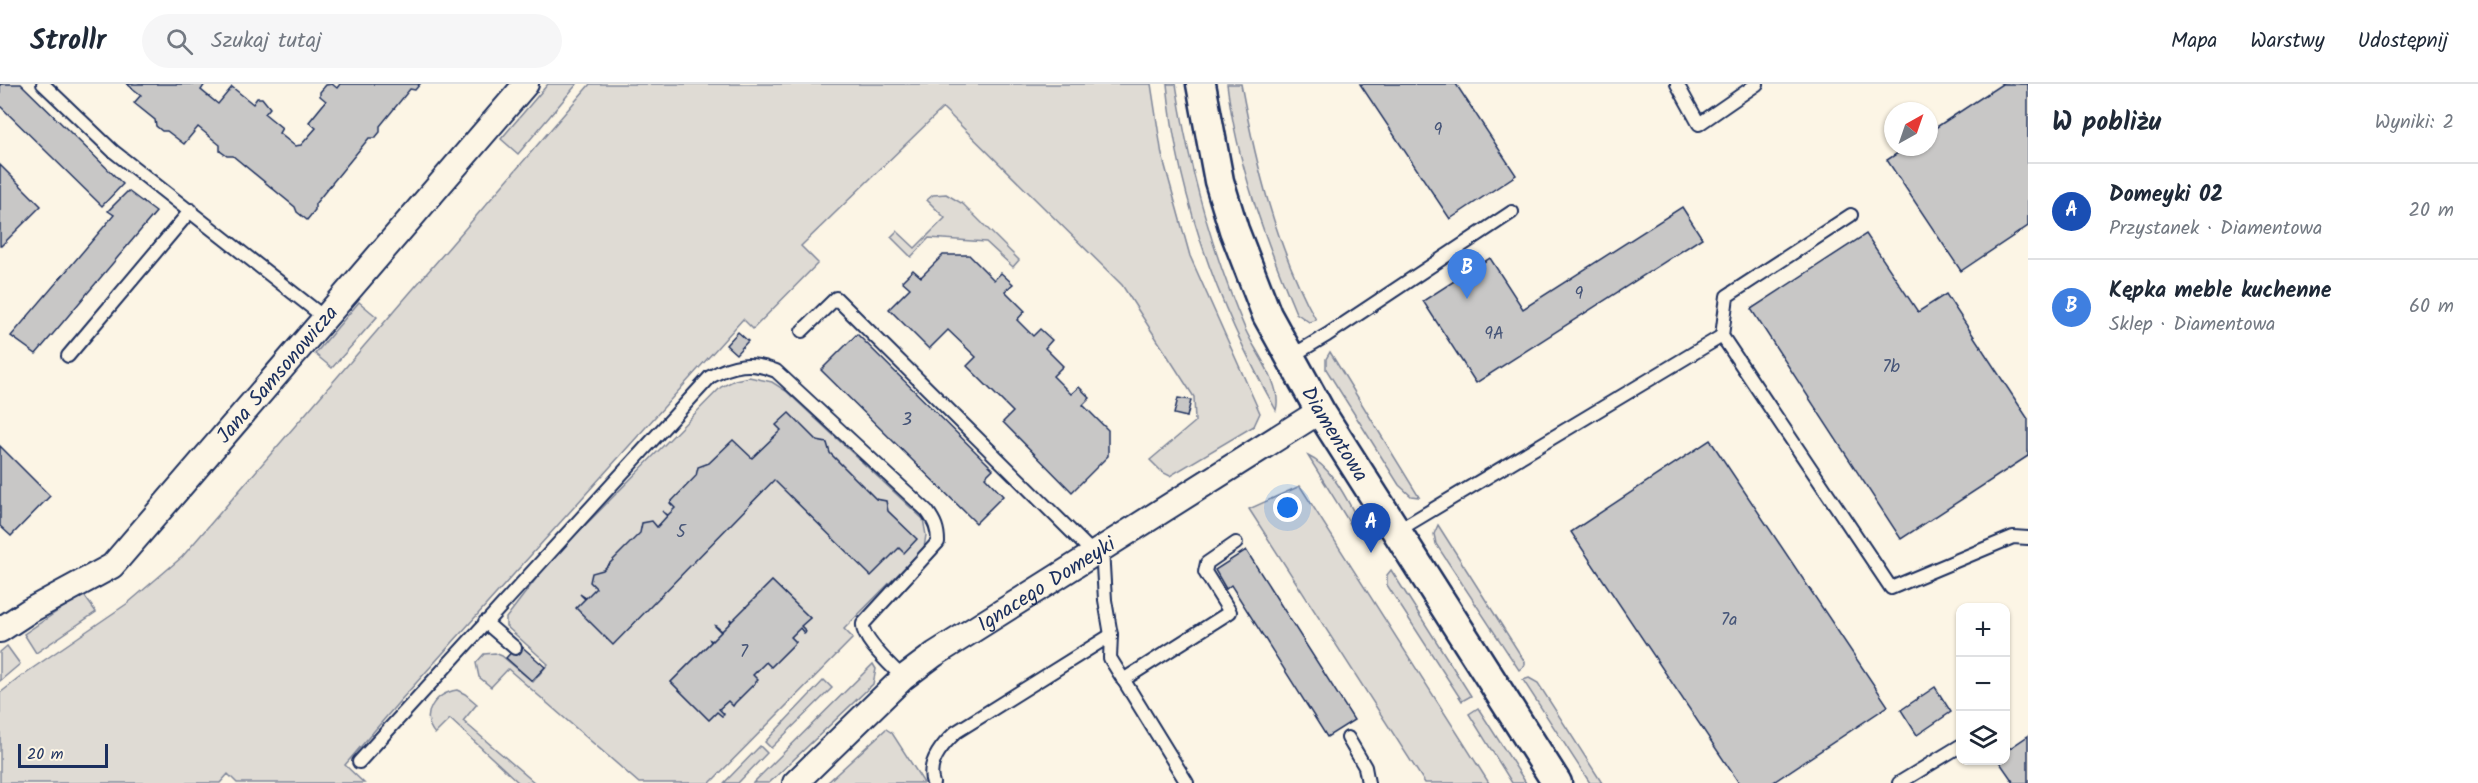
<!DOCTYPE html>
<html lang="pl">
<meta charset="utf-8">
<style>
body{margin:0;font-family:Kalam,sans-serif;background:#f6f6f7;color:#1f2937}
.controls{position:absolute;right:18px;bottom:18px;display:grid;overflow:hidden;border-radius:12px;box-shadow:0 2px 4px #0004}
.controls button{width:54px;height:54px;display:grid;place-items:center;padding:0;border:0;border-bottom:2px solid #e0e1e3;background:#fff;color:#1f2937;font:30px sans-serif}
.compass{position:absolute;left:1884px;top:18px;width:54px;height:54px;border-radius:50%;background:#fff;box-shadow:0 2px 4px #0004;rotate:40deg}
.scale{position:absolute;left:18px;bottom:15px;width:90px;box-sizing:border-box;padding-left:6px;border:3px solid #1b2f5e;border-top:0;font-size:16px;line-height:21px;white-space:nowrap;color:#1b2f5e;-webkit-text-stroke:4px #fcf5e5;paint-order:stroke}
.you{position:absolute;left:1288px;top:424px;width:21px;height:21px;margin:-15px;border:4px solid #fff;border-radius:50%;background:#1a73e8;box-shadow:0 0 0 9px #1a73e833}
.badge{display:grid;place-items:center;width:39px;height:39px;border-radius:50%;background:#d93025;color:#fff;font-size:20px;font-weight:700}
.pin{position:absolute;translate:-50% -50px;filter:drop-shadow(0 2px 3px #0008)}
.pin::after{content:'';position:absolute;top:32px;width:21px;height:18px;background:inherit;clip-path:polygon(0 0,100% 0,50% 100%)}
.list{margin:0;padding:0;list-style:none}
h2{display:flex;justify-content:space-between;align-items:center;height:78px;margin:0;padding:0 24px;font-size:26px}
h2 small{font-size:20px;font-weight:400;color:#747a83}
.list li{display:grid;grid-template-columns:39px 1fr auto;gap:18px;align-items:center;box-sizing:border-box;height:96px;padding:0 24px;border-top:2px solid #e0e1e3}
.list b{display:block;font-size:22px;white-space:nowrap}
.list p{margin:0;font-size:20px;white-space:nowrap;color:#747a83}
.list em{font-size:20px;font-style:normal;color:#747a83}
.icon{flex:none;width:33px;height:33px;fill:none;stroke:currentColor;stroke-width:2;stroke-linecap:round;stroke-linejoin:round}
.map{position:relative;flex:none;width:2028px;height:699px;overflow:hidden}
header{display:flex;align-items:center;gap:36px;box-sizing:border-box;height:84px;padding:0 30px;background:#fff;border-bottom:2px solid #e0e1e3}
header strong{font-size:28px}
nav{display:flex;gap:33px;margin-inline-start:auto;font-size:21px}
.search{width:420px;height:54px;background:#f6f6f7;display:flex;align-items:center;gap:15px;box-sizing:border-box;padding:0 21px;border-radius:33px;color:#747a83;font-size:22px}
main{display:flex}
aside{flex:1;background:#fff}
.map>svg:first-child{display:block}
.green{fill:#dfdbd4;stroke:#7d8599;stroke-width:1.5;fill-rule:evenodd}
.building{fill:#c8c7c6;stroke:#1b2f5e;stroke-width:1.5}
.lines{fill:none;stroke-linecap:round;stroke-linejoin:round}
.service-casing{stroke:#1b2f5e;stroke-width:16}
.minor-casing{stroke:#1b2f5e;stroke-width:28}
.tertiary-casing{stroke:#1b2f5e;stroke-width:33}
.service{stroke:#fcf5e5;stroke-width:12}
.minor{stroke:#fcf5e5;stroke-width:24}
.tertiary{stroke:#fcf5e5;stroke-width:28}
.labels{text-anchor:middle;stroke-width:4.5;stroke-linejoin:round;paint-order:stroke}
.number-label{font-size:18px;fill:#465578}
.street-label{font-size:21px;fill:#1b2f5e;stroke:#fcf5e5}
</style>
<header>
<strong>Strollr</strong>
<div class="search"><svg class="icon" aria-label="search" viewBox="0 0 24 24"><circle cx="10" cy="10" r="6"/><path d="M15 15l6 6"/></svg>Szukaj tutaj</div>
<nav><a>Mapa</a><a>Warstwy</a><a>Udostępnij</a></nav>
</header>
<main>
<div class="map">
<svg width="2028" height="699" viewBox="0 0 2028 699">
<rect width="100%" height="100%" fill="#fcf5e5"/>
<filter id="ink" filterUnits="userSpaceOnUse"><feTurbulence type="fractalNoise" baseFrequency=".0167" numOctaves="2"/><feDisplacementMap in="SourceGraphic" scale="12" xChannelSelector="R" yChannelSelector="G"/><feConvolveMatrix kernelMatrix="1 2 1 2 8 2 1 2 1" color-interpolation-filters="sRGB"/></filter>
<g filter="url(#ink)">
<g class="green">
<polygon points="548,0 577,0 518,70 501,55"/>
<polygon points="590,0 1151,0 1162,71 1190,172 1260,329 1254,342 1170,392 1162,388 1150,376 1195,338 1194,313 1122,201 943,24 801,162 818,179 753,245 743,235 399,618 345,681 364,699 237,699 228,690 220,699 0,699 0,609 27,588 128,519 182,473"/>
<path d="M1167 0H1176C1189 84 1212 168 1246 247 1256 269 1283 302 1276 326 1220 226 1178 115 1167 0Z"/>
<path d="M1227 0H1241C1256 81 1276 163 1316 236L1309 238 1296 229C1265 155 1237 80 1227 0Z"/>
<polygon points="946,110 963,120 1019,176 1013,183 986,158 929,154 911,173 891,153 897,147 915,164 945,134 927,116 933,111"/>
<polygon points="359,218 377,233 332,284 315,270"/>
<polygon points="1330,268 1419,413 1411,412 1399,401 1326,285 1326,275"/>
<path d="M749 293 772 298 786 307 923 435 926 451 924 464 844 545 853 554 710 699H639L508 585 491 603 479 593 476 579 484 570 495 569 502 572 533 598 548 580 506 542V534L549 478 721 303 735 296ZM772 497 810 534 801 542 806 548 804 549 800 544 791 553 796 558 771 583 766 578 753 591 733 621 728 617 719 625 724 631 722 632 717 628 709 636 671 598 711 558 710 556 712 557 721 548 715 541 722 547 731 538 730 535 732 537Z"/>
<path d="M1308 372C1334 384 1348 419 1362 443L1354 446Z"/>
<polygon points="1300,402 1489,699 1425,699 1249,425"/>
<polygon points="1438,441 1525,578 1525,581 1519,586 1436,460 1434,450"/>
<polygon points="1391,486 1471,612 1462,617 1387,501 1387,491"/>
<polygon points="83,510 96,528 36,569 24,550"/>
<polygon points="7,562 20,580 0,597 0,568"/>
<polygon points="873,580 876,585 873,600 769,699 753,699"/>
<polygon points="1529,594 1538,599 1602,699 1590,699 1523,596"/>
<polygon points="824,596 832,604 771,664 765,658"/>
<path d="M457 606 465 610 477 620 463 637 535 699H519L450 635 435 650C419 631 435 609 457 606Z"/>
<polygon points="1478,624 1526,699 1512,699 1469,630"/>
<polygon points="886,645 892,649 924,699 827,699"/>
<polygon points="760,662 767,669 738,699 724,699"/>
</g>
<g class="building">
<polygon points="0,0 21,0 123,100 102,122 0,22"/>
<polygon points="127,0 205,0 201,6 218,20 232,3 253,20 257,14 262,14 270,24 265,30 282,44 279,49 295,62 301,61 316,44 309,38 326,17 320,12 320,8 326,1 332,0 337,4 340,0 420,0 415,6 410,5 380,42 380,48 375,54 369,54 315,120 315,126 307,136 297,128 295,123 233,72 227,72 220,67 220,61 198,43 184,60 167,47 162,47 156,42 155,36 134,19 141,11"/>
<polygon points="1360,0 1456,0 1516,91 1450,135"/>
<polygon points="2002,0 2028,0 2028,142 1961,187 1887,76 1907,63 1929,63 1929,48"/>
<polygon points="0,81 41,122 1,162 0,162"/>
<polygon points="128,107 156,128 36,270 11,252 114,131 108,127"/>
<polygon points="1682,123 1702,154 1476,299 1423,217 1490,174 1523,225"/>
<polygon points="1866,150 1918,228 1946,210 2028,335 2028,372 1901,455 1751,225"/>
<polygon points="943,171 969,171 994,196 1001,189 1013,200 1005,207 1025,227 1017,236 1033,252 1040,245 1052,256 1045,264 1063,282 1053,292 1071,310 1079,303 1090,314 1083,321 1108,346 1108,372 1072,408 1003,338 1013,328 967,282 976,273 948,246 929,265 889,225 910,204 902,197 913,186 921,193"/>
<polygon points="738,248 748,257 736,270 726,261"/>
<polygon points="857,250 993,385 985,393 1003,412 976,439 821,286"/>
<polygon points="1178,314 1191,316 1187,333 1174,330"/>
<polygon points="789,329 817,357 827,359 830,369 876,415 886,417 888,427 917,455 904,469 899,464 871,492 774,396 613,561 576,524 585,515 580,510 586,514 596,504 590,498 592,489 603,486 640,449 642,439 652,437 657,443 667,432 662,427 668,431 675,424 670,419 696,392 698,383 709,379 733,356 752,374 781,346 776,341"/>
<polygon points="1710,356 1888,622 1772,699 1739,699 1571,448"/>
<polygon points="0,362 50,412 11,452 0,442"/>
<polygon points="1246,466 1354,636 1327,653 1231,501 1226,505 1215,486"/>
<polygon points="772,497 810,534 801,542 806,547 804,549 800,544 791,553 796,558 771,583 766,578 753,591 758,596 735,619 733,622 728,617 719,625 724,630 722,632 717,628 709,636 671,598 711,558 710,556 712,557 721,548 714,541 722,547 731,538 730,535 732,537"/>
<polygon points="519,560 545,583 532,597 506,574"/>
<polygon points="1935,603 1951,628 1917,651 1901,626"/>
<polygon points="2028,652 2028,699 2014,699 1998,676 2006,676 2006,667"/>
</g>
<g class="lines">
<g class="service-casing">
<g id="service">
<polyline points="43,0 113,67 325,234"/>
<polyline points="1677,0 1699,40 1757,0"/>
<polyline points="802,247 836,214 1093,469"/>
<polyline points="1722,252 1727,212 1851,131"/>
<polyline points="68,272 191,126"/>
<polyline points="1290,273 1327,251 1512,128"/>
<polyline points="1397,447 1722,252 1891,504 2013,453 2028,454"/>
<polyline points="1102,464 1105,516 1111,551 1110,574 1187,699"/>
<polyline points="485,538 515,564"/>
<polyline points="1123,596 1230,528 1205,488 1207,479 1236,459"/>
<polyline points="1348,654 1365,683 1368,699"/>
<path d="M359 678 710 293C733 280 751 277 776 287L927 427C935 438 938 445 938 458L863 540C861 555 892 582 903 594"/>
<path d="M933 699C926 680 943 660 956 648L1111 551"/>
<polyline points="1899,699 1960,662"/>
</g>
</g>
<g class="minor-casing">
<g id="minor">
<path id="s1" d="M0 546 29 527 112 482 526 0"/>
<path id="s2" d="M795 699 903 594 935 570 1320 327"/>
</g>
</g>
<g class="tertiary-casing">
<g id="tertiary">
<path id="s3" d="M1201 0 1219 97 1234 146 1267 231 1320 327 1557 699"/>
</g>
</g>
<use href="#service" class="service"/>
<use href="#minor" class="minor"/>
<use href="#tertiary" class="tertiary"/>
</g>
</g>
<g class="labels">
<g class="number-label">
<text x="1438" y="51">9</text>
<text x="1579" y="215">9</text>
<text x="1494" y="255">9A</text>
<text x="1891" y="288">7b</text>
<text x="907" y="341">3</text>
<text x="681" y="453">5</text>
<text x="1729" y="541">7a</text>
<text x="744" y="573">7</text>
</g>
<g class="street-label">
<text dy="7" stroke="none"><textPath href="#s1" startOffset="382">Jana Samsonowicza</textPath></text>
<text dy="7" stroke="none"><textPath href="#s3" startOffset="378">Diamentowa</textPath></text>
<text dy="7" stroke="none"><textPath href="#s2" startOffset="322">Ignacego Domeyki</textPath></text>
</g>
</g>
</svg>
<div class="controls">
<button>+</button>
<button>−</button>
<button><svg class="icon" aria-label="layers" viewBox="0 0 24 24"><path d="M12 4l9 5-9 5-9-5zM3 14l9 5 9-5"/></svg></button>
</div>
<svg class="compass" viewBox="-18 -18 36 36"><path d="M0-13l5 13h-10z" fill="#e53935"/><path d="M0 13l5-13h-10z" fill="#747a83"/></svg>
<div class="scale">20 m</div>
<div class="you"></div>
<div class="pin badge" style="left:1371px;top:469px;background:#1a4fb4">A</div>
<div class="pin badge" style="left:1467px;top:215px;background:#3f7fe0">B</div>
</div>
<aside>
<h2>W pobliżu<small>Wyniki: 2</small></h2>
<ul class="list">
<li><span class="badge" style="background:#1a4fb4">A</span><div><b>Domeyki 02</b><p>Przystanek · Diamentowa</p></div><em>20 m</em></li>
<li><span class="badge" style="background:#3f7fe0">B</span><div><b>Kępka meble kuchenne</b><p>Sklep · Diamentowa</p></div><em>60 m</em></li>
</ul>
</aside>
</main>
